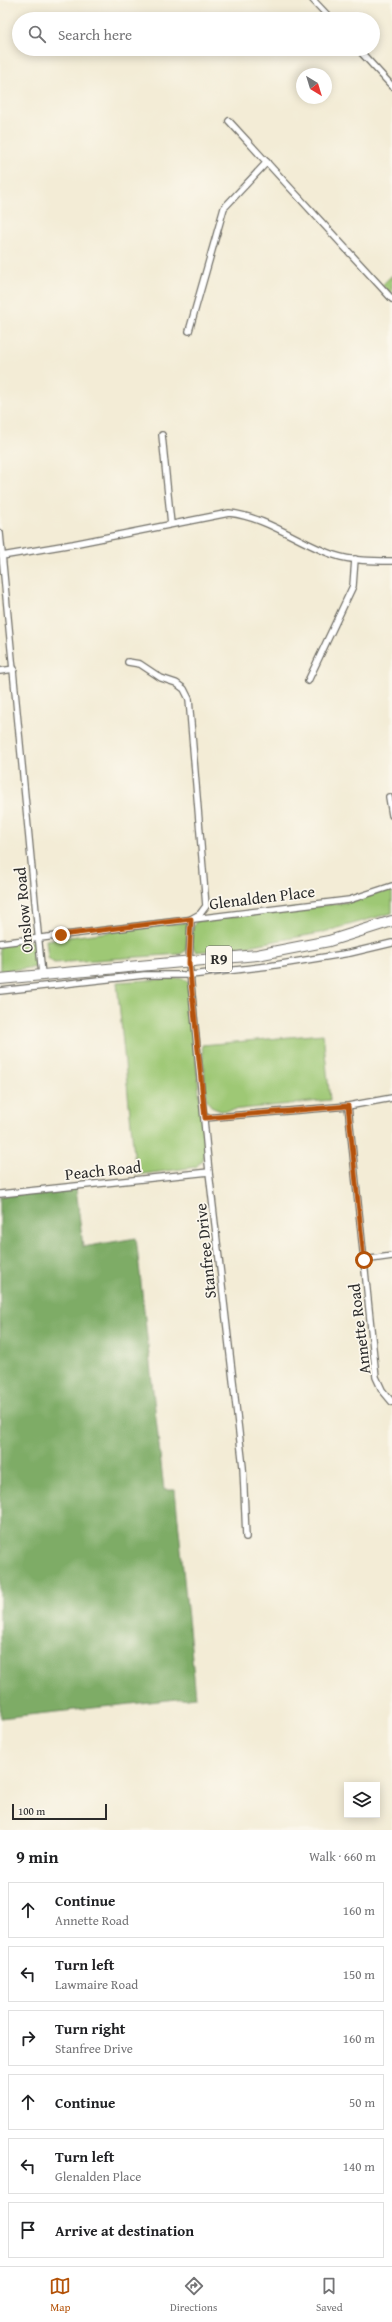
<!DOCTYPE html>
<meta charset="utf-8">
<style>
body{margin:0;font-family:"Gentium Book Plus",serif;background:#f6f6f6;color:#202124}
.controls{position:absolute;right:12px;bottom:12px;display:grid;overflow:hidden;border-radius:0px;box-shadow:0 2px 10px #0003}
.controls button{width:36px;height:36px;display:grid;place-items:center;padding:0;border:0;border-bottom:1px solid #e0e0e0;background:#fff;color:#202124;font:20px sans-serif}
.compass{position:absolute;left:296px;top:68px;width:36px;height:36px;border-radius:50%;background:#fff;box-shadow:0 2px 10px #0003;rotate:142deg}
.scale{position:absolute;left:12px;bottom:10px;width:95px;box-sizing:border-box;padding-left:4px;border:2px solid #2b2b2b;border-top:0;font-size:11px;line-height:14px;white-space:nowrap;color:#2b2b2b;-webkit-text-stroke:3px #fbf7ec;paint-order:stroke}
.stop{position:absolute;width:12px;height:12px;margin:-9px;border:3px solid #b45309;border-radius:50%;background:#fff}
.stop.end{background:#b45309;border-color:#fff;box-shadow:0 1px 4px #0008}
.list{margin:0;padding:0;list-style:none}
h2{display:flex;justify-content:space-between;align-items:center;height:52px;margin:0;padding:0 16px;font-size:17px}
h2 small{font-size:13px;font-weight:400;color:#757577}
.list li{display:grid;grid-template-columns:26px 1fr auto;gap:12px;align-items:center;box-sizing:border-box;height:56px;margin:0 8px 8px;padding:0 8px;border:1px solid #e0e0e0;border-radius:0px}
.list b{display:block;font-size:15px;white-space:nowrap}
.list p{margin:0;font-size:13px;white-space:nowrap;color:#757577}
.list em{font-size:13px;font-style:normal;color:#757577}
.icon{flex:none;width:22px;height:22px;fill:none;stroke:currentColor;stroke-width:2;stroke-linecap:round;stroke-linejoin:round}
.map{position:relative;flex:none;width:392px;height:1830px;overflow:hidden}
.search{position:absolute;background:#fff;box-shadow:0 2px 10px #0003;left:12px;right:12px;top:12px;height:44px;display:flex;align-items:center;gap:10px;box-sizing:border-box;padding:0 14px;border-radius:22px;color:#757577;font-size:15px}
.sheet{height:436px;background:#fff}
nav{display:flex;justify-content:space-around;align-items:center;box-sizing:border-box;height:56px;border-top:1px solid #e0e0e0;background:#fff;font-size:11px;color:#757577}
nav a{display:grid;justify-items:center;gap:2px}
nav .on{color:#b45309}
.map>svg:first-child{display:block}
.green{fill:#9ec875;stroke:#647a50}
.forest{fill:#7eac66;stroke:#546c48}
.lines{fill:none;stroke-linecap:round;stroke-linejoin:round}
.street-casing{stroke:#716f67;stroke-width:8}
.highway-casing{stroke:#716f67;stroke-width:12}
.street{stroke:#fff;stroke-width:5.5}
.highway{stroke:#fff;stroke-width:10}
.route{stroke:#b45309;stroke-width:5}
.labels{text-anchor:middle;stroke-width:3.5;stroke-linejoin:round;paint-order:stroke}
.shield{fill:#fbf7ec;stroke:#696865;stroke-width:1}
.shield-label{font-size:15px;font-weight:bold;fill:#2b2b2b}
.street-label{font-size:16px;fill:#2b2b2b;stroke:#fbf7ec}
</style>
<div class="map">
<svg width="392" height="1830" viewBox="0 0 392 1830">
<rect width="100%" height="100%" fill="#fbf7ec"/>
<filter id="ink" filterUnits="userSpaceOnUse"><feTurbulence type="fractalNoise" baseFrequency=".025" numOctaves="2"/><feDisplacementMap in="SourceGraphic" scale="8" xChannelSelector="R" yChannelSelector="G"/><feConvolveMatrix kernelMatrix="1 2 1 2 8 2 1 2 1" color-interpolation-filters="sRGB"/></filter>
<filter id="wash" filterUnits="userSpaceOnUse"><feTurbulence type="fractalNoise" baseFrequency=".012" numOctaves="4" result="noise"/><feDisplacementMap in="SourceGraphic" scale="16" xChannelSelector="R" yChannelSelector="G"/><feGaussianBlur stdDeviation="0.9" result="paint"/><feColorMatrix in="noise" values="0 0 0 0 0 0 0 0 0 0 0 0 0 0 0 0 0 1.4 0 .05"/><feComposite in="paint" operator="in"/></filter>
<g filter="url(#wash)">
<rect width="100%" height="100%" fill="#f3ecd6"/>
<g class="green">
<polygon points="392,275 392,295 382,285"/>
<path d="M392 888V913L320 933 242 947 196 952C189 942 191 931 196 921L348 902Z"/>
<polygon points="187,922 186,950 181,954 54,963 48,958 46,940"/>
<polygon points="38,941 40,967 0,971 0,944"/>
<polygon points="183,978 188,983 205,1150 202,1160 196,1167 136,1175 117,982"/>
<polygon points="323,1034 330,1100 221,1111 213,1108 207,1101 202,1045"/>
</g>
<polygon class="forest" points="76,1188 83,1247 136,1238 164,1490 175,1490 196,1697 0,1718 0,1196"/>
</g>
<g filter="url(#ink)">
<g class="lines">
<g class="street-casing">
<g id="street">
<polyline points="313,0 331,19"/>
<polyline points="358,49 392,86"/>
<polyline points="229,121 392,299"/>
<polyline points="189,331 224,208 267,162"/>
<polyline points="162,435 171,524"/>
<polyline points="0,533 42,975"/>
<path d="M2 556 73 544 229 513C267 517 299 543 334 555 352 561 373 561 392 561"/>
<polyline points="128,662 140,664 161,678 176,683 184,689 189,699 206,906 200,914 191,919 189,963 209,1172 243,1467 246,1537"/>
<polyline points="0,671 14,669"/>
<polyline points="308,681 353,586 355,559"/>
<polyline points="389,797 392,815"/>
<polyline points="0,943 349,900 392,886"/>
<polyline points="0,991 144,975 191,975 269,966 350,953 392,943"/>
<polyline points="348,1106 376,1377 382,1390 392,1402"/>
<polyline points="205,1118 348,1106 392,1098"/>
<polyline points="0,1194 209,1172"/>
<polyline points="364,1260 392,1256"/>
</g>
</g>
<g class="highway-casing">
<polyline id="highway" points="0,979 257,955 329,941 392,921"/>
</g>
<use href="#street" class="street"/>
<use href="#highway" class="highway"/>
</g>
</g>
<g class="lines" filter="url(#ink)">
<polyline class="route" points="61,935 191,919 189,963 205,1118 348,1106 364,1260"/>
</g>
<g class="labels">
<rect class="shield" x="206" y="946" width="26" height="26" rx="3"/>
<g class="shield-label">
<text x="219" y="964">R9</text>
</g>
<g class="street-label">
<text transform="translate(262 897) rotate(-7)" y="6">Glenalden Place</text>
<text transform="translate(23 910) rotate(-95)" y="6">Onslow Road</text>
<text transform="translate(103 1170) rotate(-6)" y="6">Peach Road</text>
<text transform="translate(205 1251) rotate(-96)" y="6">Stanfree Drive</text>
<text transform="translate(359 1329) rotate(-97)" y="6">Annette Road</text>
</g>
</g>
</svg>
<div class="controls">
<button><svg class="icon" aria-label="layers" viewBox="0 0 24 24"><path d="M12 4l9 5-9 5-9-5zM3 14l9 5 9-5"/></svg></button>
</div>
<svg class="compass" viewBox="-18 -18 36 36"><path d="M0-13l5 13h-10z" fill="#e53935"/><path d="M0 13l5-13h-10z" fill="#757577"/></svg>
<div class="scale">100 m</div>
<div class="stop" style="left:364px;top:1260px"></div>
<div class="stop end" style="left:61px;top:935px"></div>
<div class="search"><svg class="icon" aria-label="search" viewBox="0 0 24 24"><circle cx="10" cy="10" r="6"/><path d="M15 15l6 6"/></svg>Search here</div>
</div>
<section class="sheet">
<h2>9 min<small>Walk · 660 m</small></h2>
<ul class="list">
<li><svg class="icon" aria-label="ahead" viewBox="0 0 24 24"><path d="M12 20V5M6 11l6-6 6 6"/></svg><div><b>Continue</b><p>Annette Road</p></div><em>160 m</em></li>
<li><svg class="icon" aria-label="left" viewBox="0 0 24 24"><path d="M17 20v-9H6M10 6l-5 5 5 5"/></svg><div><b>Turn left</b><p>Lawmaire Road</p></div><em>150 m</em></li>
<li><svg class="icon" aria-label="right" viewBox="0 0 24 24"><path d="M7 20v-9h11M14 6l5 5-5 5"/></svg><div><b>Turn right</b><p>Stanfree Drive</p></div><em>160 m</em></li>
<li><svg class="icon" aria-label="ahead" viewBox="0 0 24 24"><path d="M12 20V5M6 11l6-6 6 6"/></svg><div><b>Continue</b></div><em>50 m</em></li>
<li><svg class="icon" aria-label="left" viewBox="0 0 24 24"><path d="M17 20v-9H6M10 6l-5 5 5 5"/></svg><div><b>Turn left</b><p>Glenalden Place</p></div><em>140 m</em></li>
<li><svg class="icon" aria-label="arrive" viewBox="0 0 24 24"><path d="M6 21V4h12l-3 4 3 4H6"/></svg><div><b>Arrive at destination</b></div></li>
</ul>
</section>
<nav>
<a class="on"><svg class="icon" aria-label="map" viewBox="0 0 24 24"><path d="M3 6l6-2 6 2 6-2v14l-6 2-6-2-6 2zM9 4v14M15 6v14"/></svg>Map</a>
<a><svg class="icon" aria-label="directions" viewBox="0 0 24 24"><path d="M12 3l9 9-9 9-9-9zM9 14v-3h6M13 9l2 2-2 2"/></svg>Directions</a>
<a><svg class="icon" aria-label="saved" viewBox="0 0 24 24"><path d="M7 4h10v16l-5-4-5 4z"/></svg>Saved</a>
</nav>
